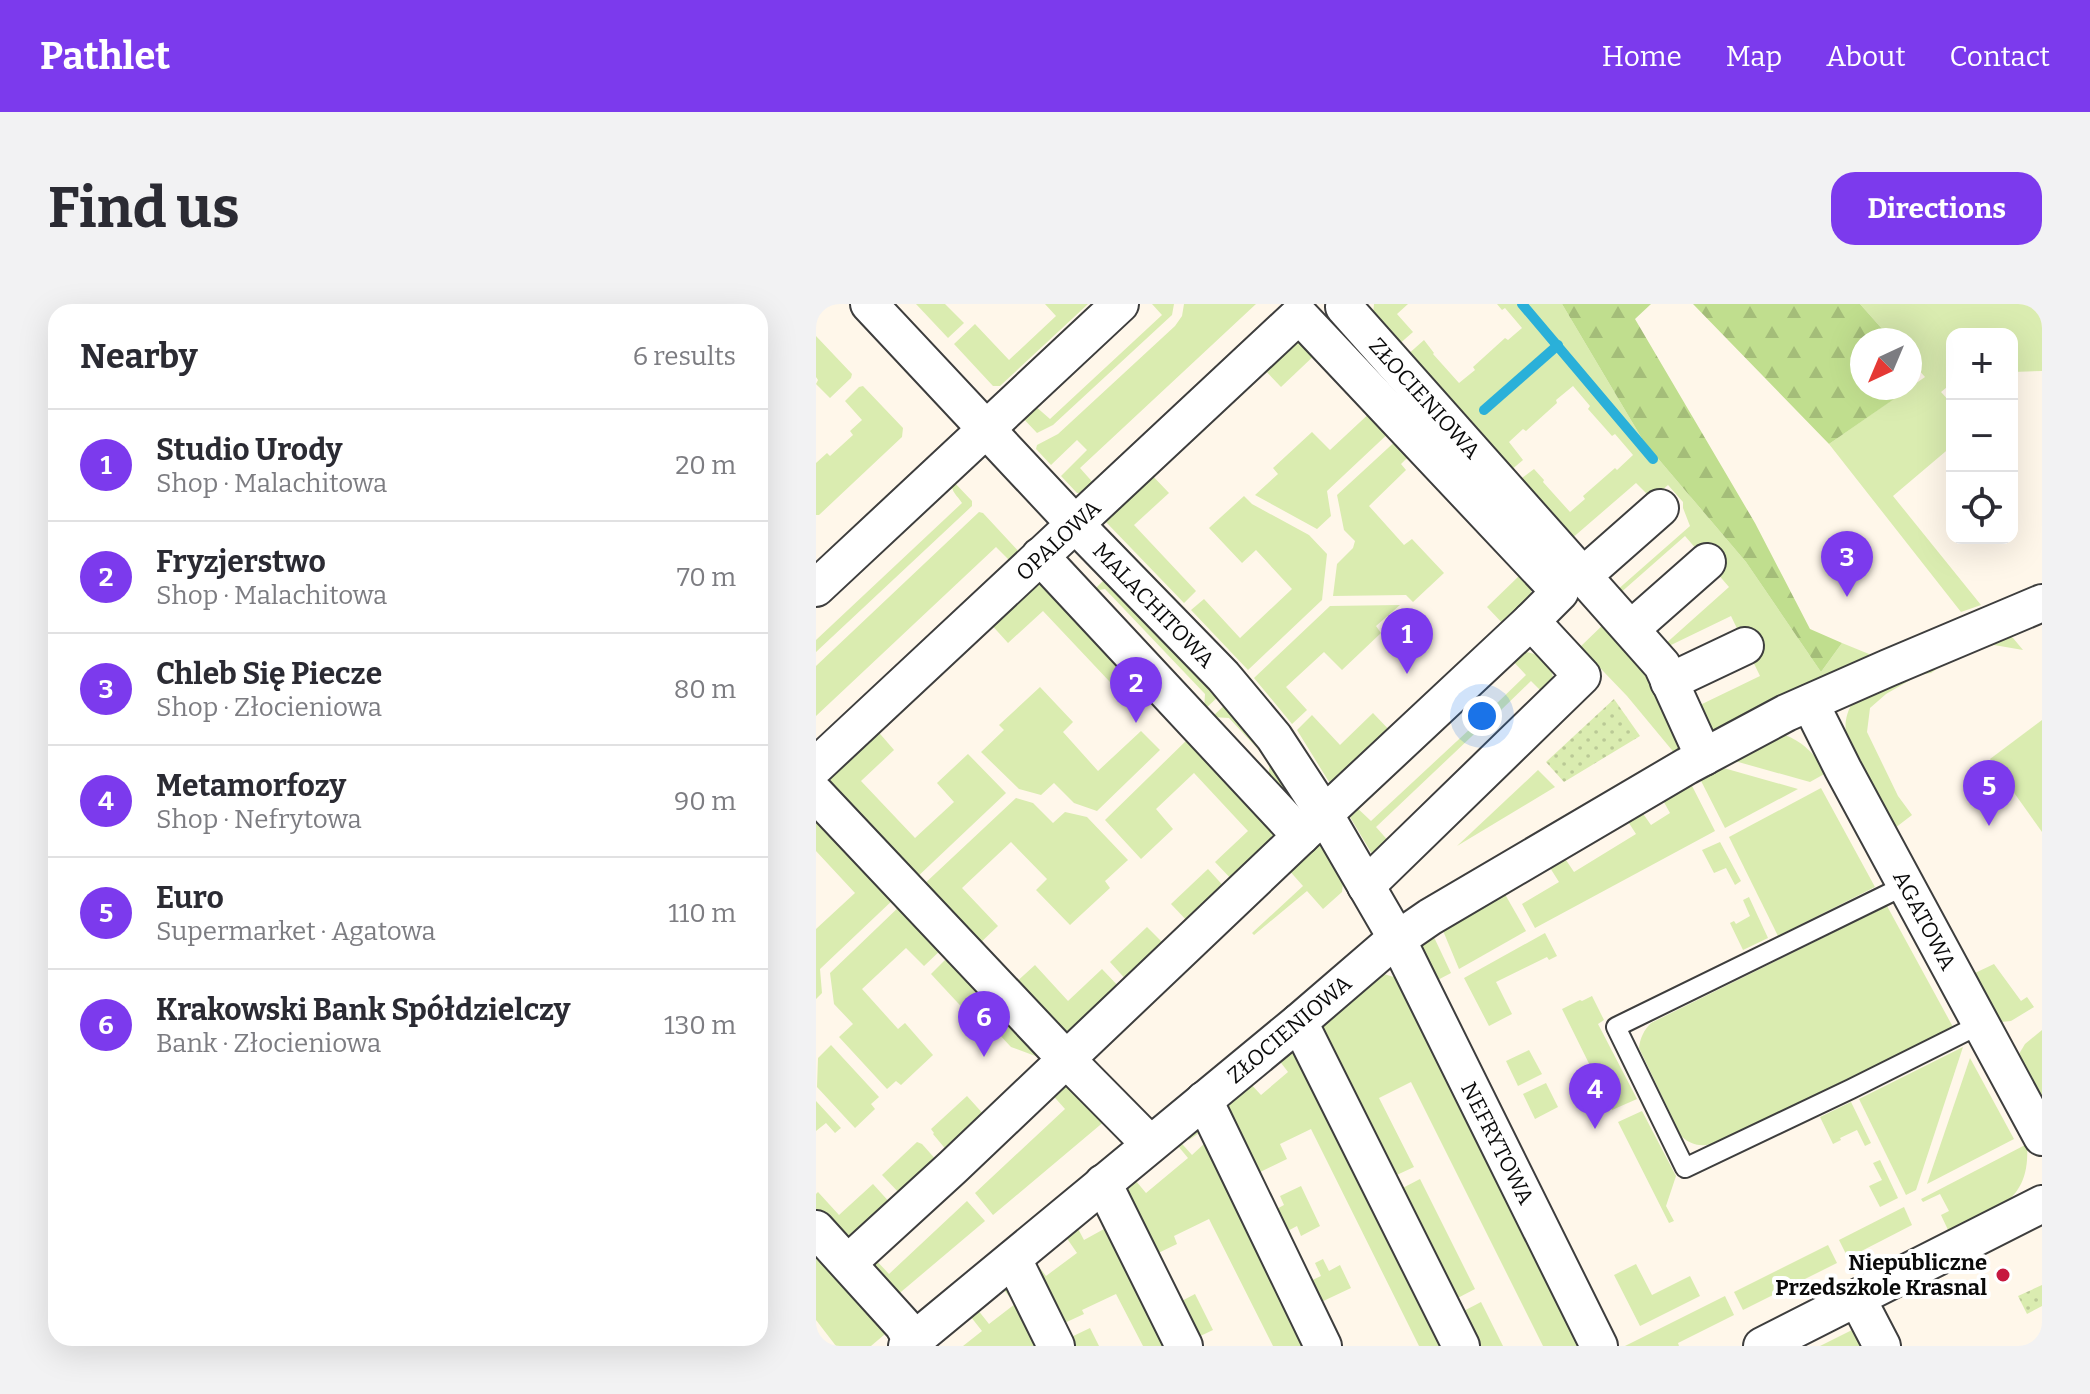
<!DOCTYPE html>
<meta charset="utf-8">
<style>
body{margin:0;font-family:Bitter,serif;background:#f2f2f3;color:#2b2b33}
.controls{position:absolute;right:24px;top:24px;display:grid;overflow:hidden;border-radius:16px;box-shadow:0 8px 32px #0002}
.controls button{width:72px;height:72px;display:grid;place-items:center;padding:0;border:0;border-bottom:2px solid #e1e1e2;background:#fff;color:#2b2b33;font:40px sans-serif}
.compass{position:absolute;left:1034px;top:24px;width:72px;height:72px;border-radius:50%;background:#fff;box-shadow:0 8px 32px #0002;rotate:224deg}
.you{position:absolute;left:666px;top:412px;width:28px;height:28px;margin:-20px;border:6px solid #fff;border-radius:50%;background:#1a73e8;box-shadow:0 0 0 12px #1a73e833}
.badge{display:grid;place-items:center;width:52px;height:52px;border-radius:50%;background:#7c3aed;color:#fff;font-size:26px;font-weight:700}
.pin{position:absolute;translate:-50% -66px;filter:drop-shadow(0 2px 4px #0008)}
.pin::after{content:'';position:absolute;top:42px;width:28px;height:24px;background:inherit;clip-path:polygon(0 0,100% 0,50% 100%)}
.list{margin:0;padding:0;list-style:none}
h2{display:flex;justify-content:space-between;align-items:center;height:104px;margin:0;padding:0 32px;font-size:34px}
h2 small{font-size:26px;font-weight:400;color:#7c7c81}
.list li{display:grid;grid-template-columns:52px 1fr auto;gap:24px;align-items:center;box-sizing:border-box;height:112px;padding:0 32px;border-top:2px solid #e1e1e2}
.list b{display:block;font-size:30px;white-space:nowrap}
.list p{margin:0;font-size:26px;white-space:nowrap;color:#7c7c81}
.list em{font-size:26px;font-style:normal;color:#7c7c81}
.icon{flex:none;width:44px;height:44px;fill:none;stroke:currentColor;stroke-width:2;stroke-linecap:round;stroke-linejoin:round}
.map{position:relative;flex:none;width:1226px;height:1042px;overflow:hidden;border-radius:24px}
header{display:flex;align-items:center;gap:48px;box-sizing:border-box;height:112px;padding:0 40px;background:#7c3aed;color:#fff}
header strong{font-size:38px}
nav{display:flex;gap:44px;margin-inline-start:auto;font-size:28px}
.intro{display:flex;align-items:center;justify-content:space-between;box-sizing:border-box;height:192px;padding:0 48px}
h1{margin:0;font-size:56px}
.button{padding:20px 36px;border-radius:24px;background:#7c3aed;color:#fff;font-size:28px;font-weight:700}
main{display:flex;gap:48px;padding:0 48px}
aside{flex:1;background:#fff;border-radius:24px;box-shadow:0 8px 32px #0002}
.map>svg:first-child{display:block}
.grass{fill:#daecb0}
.forest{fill:url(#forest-firs)}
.park{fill:url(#park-dots)}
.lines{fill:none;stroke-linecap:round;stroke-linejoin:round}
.stream{stroke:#2ab0d9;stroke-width:10}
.service-casing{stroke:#3e3e3e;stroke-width:22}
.minor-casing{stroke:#3e3e3e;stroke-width:40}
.service{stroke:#fff;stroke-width:18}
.minor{stroke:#fff;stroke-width:36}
.poi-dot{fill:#c6183e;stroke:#fff;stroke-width:3}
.labels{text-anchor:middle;stroke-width:8;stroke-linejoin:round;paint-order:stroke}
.street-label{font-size:22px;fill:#0b0b0b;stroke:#fff}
.poi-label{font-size:22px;font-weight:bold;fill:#0b0b0b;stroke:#fff;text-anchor:end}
</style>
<header>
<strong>Pathlet</strong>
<nav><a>Home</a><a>Map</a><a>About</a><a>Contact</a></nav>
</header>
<div class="intro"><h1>Find us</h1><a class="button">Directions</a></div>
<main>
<aside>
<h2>Nearby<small>6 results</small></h2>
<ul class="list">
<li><span class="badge">1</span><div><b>Studio Urody</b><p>Shop · Malachitowa</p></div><em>20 m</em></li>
<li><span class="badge">2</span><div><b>Fryzjerstwo</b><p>Shop · Malachitowa</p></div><em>70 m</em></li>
<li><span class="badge">3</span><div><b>Chleb Się Piecze</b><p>Shop · Złocieniowa</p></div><em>80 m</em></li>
<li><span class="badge">4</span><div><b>Metamorfozy</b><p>Shop · Nefrytowa</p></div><em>90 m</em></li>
<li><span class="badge">5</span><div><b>Euro</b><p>Supermarket · Agatowa</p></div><em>110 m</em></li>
<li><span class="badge">6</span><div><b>Krakowski Bank Spółdzielczy</b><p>Bank · Złocieniowa</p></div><em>130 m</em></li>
</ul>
</aside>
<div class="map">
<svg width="1226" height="1042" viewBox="0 0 1226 1042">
<defs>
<pattern id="forest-firs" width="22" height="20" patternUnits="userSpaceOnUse" patternTransform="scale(2)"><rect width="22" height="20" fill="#c0de8e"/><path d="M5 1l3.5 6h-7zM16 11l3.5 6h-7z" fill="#a4bd79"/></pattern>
<pattern id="park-dots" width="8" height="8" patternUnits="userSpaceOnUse" patternTransform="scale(2)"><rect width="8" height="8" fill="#daecb0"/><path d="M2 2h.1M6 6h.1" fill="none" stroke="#bac996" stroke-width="1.8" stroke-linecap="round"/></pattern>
</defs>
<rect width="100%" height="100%" fill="#fff7ea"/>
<g class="grass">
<polygon points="100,0 129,0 148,19 132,34"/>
<polygon points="229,0 272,0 184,82 177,82 138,40 159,20 193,56 240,12"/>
<polygon points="336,0 358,0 356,11 237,121 221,129 204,111 218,101 234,115 346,11"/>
<polygon points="368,0 440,0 264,164 280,182 271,189 261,189 245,172 271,146 261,136 235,161 220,145 221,141 242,130 359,22 366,12"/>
<polygon points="558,0 592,0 581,10 597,28 581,42 557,11"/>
<polygon points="681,0 746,0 828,138 930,258 1005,368 1026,339 1053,350 1049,359 900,428 894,428 884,401 944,372 915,312 855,341 863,359 847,342 913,283 869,232 802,291 800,287 874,222 867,204 867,198 852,181 836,195 820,179 754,236 702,177 718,165 728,176 727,178 754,208 769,195 767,192 799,164 801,166 817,151 799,130 796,132 772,105 774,102 757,82 740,96 741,99 710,127 707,125 693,138 707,156 694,167 590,52 608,36 618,49 617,50 643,79 659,66 657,63 689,34 692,36 706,24 689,4 686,6"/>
<polygon points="1044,0 1226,0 1226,67 1196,68 1196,30 1136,30 1136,79 1125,88 1136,100 1136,142 1077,192 1165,301 1145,308 1013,140 1109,73 1094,56 1094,36 1076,36"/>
<polygon points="0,32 36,70 35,74 14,94 0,80 2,76 0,73"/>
<polygon points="474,35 493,35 503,47 465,83 445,62"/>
<polygon points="47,82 87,124 86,133 3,211 0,211 0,159 11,149 14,152 37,131 34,127 46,116 29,97 43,83"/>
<polygon points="558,105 577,125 511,187 515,212 501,225 439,191 462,170 457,164 496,128 514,146"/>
<polygon points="584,133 598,147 585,160 590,166 553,202 588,241 596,235 628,269 597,298 590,291 517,292 521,260 537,244 539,237 528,226 521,191"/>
<polygon points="332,167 353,189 318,221 380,287 368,299 289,217 289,208"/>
<path d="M136 176 156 197V202L0 348V336L146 199C140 190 134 187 136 176Z"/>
<polygon points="428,192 436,200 493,231 511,250 506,296 432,366 375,306 388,295 424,334 476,285 440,246 426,259 393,224"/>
<polygon points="163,208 167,209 206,251 197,260 180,243 0,412 0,362"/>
<polygon points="293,271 406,389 388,406 389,390 289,285 277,287"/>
<polygon points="704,271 715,272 715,300 690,323 671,303"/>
<polygon points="214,278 233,279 327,379 310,395 227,307 192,339 172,317"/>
<polygon points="514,302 584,301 560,322 565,329 526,366 508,348 470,383 491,406 476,420 438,374"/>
<polygon points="791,317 839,370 867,444 860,451 811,392 764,343"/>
<path d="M1188 329 1197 334 1207 346 1178 341 1167 344 1125 362 1115 369 1103 371 1070 390 1054 404 1051 428 1082 492 1096 511 1079 524 1033 440C1027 424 1029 412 1037 397Z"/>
<path d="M709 348C722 349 736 359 737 374 738 380 734 387 731 393L715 377 683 408 677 403 710 371 694 354Z"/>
<polygon points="224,383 257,418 247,428 282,467 325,427 344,446 281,507 258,499 238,479 225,491 203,485 165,448 188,426 183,421"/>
<polygon points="413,397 487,499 484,509 452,475 454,458 413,414 396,413"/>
<polygon points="557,409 577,430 518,486 481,426 496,411 524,441"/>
<polygon points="669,411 674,415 560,523 575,540 559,555 531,508 538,501 555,517"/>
<polygon points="1226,416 1226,528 1174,455"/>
<polygon points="59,424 78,446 45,477 99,534 138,498 121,479 152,450 190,489 98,576 14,486 15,466"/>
<polygon points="376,431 461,522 460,540 419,579 399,558 432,527 378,469 340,505 357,525 325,555 289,516"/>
<path d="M969 431C989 439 999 451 1010 469L994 478 908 454 954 433Z"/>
<polygon points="897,461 982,485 909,524 881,469"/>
<polygon points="722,466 739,483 641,542"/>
<polygon points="872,474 899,527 719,624 706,600 743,578 731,559 746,550 758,568 820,530 809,513 823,504 835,521 854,509 844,491"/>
<polygon points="1005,484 1059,583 962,632 913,533"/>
<polygon points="200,494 217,499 237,519 249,508 271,513 312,556 289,577 294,584 254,621 220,586 231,575 195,538 146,584 182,622 161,642 105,583"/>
<polygon points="0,508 80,593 4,665 6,689 0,695 0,625 39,589 0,547"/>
<polygon points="509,538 528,569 526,588 507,605 491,587 438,631 436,629 487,582 471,564 496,540"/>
<polygon points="904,538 925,577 919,581 910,564 898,569 886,546"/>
<polygon points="392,565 411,586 375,621 355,600"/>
<polygon points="686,585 710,627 643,665 625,622"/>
<polygon points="933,593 952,634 927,646 914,619 918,617 920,620 934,612 927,596"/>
<polygon points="86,600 127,644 108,662 90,644 46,685 82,725 89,719 117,751 85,781 80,777 71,785 23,733 37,720 18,700 14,669"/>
<path d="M1071 602 1137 723 903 838C888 843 877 843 865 832L823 744C824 734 828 726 835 719Z"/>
<polygon points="331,623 351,643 313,679 294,658"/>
<path d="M616 629 635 669 616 679C606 658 598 648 616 629Z"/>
<polygon points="729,629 741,652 733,656 731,653 680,678 696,710 673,722 648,674"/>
<polygon points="134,651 173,693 154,712 115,670"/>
<polygon points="1178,660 1205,697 1211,693 1218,703 1195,717 1185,718 1159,669"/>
<polygon points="219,661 252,697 286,665 306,686 260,728 241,728 197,681"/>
<polygon points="568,670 581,674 770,1042 727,1042 595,778 563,794 598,863 572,875 505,738 502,715 558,671"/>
<polygon points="776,692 788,716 782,720 821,795 796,806 746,705 764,696 766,697"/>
<polygon points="180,701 222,745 222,753 195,743 167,713"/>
<polygon points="1226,726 1226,792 1203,750 1209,740"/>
<polygon points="475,738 635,1042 603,1042 495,825 464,840 471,855 436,872 409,801 433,778 445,791 472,768 459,751"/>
<polygon points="15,741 63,793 55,800 59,805 39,824 1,783 2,754"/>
<polygon points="1147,743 1100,886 1090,891 1043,795"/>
<polygon points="713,746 726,770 702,782 690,757"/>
<polygon points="1154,754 1198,835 1111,880"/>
<polygon points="730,779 742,803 719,815 707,790"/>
<polygon points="239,782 258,783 290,816 177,911 159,889 249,805 233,787"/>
<polygon points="151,792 170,813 132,848 117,830 118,829 115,825"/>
<polygon points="0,797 25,824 19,829 10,819 0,827"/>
<polygon points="1035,798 1055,839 1049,842 1041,826 1024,834 1025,836 1017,840 1004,813"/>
<polygon points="826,807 860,872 850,902 858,917 853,919 802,818"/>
<polygon points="387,824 500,1042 457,1042 393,915 358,932 361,940 336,952 308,886 315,871 330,889 372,854 357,836 360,833 376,851 390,838 383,829 373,836 366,829 371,825"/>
<polygon points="101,838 106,840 122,858 86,892 66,871"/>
<path d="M1211 840C1215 900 1178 905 1133 928L1125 911 1133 907 1124 890 1107 898 1105 895Z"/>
<polygon points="1064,856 1082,894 1064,903 1053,882 1066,876 1057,859"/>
<polygon points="604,875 659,985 634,998 579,888"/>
<polygon points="57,880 76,901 41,934 26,935 0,906 0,890 2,888 23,911"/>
<polygon points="485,882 504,922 485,932 481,922 466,930 455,908 468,901 464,892"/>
<polygon points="151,897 169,917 79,993 57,969 57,953 73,970"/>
<polygon points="279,903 359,1042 327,1042 300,990 266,1006 268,1010 242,1022 217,955 230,972 261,949 250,933 259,919 268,936 288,925 277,904"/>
<polygon points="1088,903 1096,921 1032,954 1023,936"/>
<polygon points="1012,941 1021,959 927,1006 918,988"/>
<polygon points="0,944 75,1025 55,1042 20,1042 0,1016"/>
<polygon points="507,955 513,967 524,961 535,984 501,1000 490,979 505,972 499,959"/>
<polygon points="820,960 836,991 874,972 884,992 824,1022 798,971"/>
<polygon points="189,978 229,1042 147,1042 166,1027 151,1008 158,1001 173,1020 199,1000 184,981"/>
<polygon points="379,990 397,1026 378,1035 360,1000"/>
<polygon points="909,992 918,1011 862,1039 863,1042 809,1042"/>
<polygon points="665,998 687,1042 656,1042 640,1011"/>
<polygon points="1042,1023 1051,1042 1004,1042"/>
<polygon points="274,1024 283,1042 252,1042 249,1036"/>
</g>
<g class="forest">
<polygon points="746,0 835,0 819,15 939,219 994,325 1026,339 1005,368 930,258 828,138"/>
<polygon points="877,0 1044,0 1076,36 1046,36 1046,84 1094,84 1013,140"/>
</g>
<g class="park">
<polygon points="798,395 824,432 748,478 730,458"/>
<polygon points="1226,981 1226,1002 1211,1010 1202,992"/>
</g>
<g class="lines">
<g class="stream">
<polyline points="706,0 837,155"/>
<polyline points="668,106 742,41"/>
</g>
<g class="service-casing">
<polyline id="service" points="1090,581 800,723 869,864 1035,785 1165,720"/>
</g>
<g class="minor-casing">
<g id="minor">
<polyline points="53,0 259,220 407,372 458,433 509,511 581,635 783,1042"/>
<polyline points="531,0 528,3 846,361 888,453"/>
<polyline points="224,252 485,532"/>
<polyline points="768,271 844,204"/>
<polyline points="0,284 304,0"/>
<polyline points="815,325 891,258"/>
<polyline points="853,378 929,342"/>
<polyline points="994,399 1027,465 1226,833"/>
<polyline points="0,462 483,11 744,288 715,317"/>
<polyline points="0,490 250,755 334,840"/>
<polyline points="483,718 645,1042"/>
<polyline points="388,796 507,1042"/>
<polyline points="287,879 368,1042"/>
<polyline points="0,925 87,1021 99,1042"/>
<polyline points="197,955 240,1042"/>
<polyline points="32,959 137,863 485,532 715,317 766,372 550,582"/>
<polyline points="1041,994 1066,1042"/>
<polyline points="91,1042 483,718 569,644 614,613 871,462 970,409 1072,364 1226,299"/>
<polyline points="946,1042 1226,900"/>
</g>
</g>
<use href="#service" class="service"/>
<use href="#minor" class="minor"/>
</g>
<circle class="poi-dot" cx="1187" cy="971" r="8"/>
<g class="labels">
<g class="street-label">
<text transform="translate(609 94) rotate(48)" y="8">ZŁOCIENIOWA</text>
<text transform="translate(242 236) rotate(-43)" y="8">OPALOWA</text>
<text transform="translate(338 301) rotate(46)" y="8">MALACHITOWA</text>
<text transform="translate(1109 616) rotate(62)" y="8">AGATOWA</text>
<text transform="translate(473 725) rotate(-40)" y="8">ZŁOCIENIOWA</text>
<text transform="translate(682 839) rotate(63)" y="8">NEFRYTOWA</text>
</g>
<g class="poi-label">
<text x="1171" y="966">Niepubliczne<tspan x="1171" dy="25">Przedszkole Krasnal</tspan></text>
</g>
</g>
</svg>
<div class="controls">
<button>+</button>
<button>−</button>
<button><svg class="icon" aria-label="locate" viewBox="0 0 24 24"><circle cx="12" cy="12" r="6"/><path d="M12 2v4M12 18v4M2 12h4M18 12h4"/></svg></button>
</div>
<svg class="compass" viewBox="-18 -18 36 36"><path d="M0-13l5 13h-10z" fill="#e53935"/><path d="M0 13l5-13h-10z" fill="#7c7c81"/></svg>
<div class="you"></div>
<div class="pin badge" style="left:591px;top:370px">1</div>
<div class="pin badge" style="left:320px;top:419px">2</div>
<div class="pin badge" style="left:1031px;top:293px">3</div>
<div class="pin badge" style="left:779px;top:825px">4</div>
<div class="pin badge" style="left:1173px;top:522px">5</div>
<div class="pin badge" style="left:168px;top:753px">6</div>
</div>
</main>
